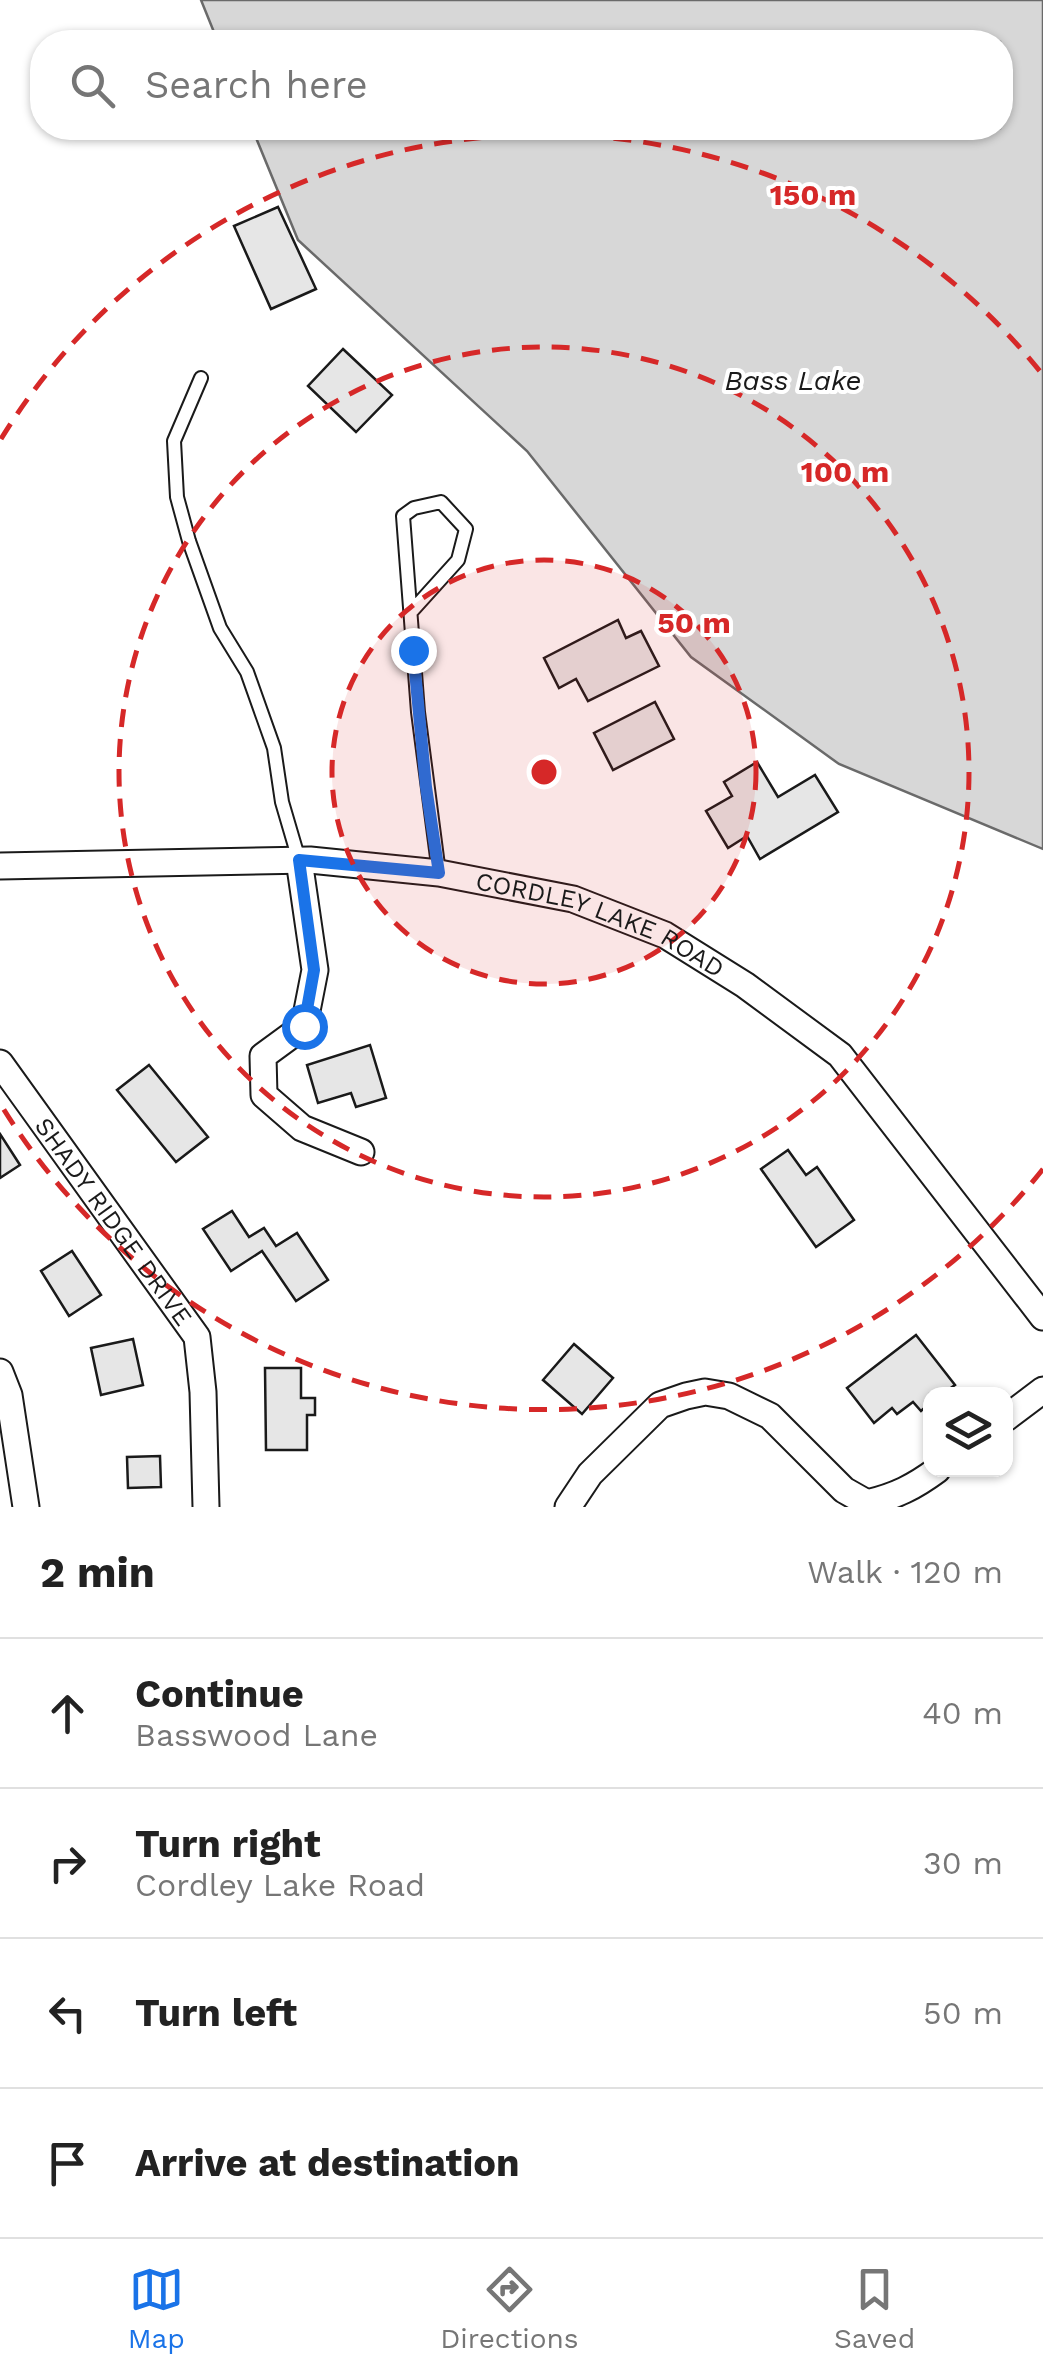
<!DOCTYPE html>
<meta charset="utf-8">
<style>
body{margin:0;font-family:"Work Sans",sans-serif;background:#f2f2f2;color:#222}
.controls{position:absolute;right:30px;bottom:30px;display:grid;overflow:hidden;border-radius:20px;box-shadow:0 2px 8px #0004}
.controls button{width:90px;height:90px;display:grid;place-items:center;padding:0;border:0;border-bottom:2px solid #e0e0e0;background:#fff;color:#222;font:50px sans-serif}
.stop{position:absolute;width:30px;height:30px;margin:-22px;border:8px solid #1a73e8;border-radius:50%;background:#fff}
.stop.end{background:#1a73e8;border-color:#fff;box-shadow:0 2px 10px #0008}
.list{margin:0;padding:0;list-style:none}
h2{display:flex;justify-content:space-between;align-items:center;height:130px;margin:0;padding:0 40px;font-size:42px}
h2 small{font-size:32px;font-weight:400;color:#767676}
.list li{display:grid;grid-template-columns:65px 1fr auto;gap:30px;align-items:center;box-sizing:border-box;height:150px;padding:0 40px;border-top:2px solid #e0e0e0}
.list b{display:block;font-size:38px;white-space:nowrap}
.list p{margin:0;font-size:32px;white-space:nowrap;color:#767676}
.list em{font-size:32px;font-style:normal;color:#767676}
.icon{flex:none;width:55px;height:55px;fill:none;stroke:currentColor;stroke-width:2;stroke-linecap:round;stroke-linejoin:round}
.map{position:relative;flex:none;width:1043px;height:1507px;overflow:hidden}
.search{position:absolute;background:#fff;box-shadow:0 2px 8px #0004;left:30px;right:30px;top:30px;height:110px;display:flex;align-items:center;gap:25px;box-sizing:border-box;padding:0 35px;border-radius:40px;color:#767676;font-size:38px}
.sheet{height:730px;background:#fff}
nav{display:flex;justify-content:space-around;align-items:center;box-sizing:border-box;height:140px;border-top:2px solid #e0e0e0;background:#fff;font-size:28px;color:#767676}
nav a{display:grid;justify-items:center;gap:5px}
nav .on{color:#1a73e8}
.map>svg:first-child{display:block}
.water{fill:#d7d7d7;stroke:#6a6a6a;stroke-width:2.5}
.building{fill:#e6e6e6;stroke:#1a1a1a;stroke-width:2.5}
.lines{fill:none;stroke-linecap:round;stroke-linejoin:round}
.lane-casing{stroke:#1a1a1a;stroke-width:16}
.street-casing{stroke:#1a1a1a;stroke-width:29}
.lane{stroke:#fff;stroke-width:12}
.street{stroke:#fff;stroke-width:25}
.route{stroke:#1a73e8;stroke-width:12}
.ring{fill:none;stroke:#d62828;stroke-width:5;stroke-dasharray:18 12}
.labels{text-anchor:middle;stroke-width:8;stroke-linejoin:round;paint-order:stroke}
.street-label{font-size:25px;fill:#1a1a1a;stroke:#fff}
.water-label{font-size:28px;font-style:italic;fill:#1a1a1a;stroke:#fff}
.centre{fill:#d62828;stroke:#fff;stroke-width:5}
.ring-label{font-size:30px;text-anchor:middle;font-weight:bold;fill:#d62828;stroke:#fff;stroke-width:8;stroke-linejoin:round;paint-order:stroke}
</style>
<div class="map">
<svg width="1043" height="1507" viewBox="0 0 1043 1507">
<rect width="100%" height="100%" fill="#fff"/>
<polygon class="water" points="201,0 1043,0 1043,849 839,764 691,657 527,451 298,240 252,128 1000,128 1000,42 218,42"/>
<g class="building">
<polygon points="278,207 316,289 271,309 234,226"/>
<polygon points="343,349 392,395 356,432 308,386"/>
<polygon points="618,620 626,638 641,631 659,666 588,701 576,679 559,688 544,658"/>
<polygon points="655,702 674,739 613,770 594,733"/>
<polygon points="757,762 778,797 815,775 838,812 760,859 747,836 728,848 706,811 732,796 724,782"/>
<polygon points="370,1045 386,1098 356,1107 351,1093 318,1103 307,1065"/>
<polygon points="149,1065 208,1137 176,1162 117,1090"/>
<polygon points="0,1134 20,1165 0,1178"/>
<polygon points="788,1150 806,1175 817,1167 854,1220 816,1247 761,1169"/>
<polygon points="232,1211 249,1237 264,1228 276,1246 297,1233 328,1280 296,1301 262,1251 231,1271 203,1229"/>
<polygon points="72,1251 101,1295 69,1316 41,1271"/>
<polygon points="916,1335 955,1385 942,1394 930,1394 930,1403 921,1411 913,1402 897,1414 892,1408 874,1423 847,1388"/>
<polygon points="133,1339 143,1385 101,1395 91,1348"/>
<polygon points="574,1344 613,1378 582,1414 543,1380"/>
<polygon points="265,1368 301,1368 301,1398 315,1398 315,1415 307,1415 307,1450 266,1450"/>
<polygon points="160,1456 161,1487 128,1488 127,1457"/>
</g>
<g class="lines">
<g class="lane-casing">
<g id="lane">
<polyline points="201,378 174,441 177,497 189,541 220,628 247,672 274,748 282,802 299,860"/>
<polyline points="411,612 458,560 466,529 441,502 414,508 403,516 418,712 439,873"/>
</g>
</g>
<g class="street-casing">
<g id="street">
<polyline points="299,860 315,970 304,1026 263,1056 264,1095 302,1128 361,1152"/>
<path id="s1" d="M0 866 310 860 439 873 573 899 665 935 745 985 840 1055 1043 1317"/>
<path id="s2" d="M0 1063 197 1337 203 1392 206 1507"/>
<polyline points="0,1372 9,1395 26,1507"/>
<polyline points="1006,1418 1043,1390"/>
<path d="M568 1507 590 1474 660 1405 686 1396 705 1392 729 1396 770 1416 844 1490 867 1503C896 1496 914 1487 937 1470"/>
</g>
</g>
<use href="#lane" class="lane"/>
<use href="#street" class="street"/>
</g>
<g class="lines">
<polyline class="route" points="304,1026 314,970 299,860 439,873 426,787 413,650"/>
</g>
<circle cx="544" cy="772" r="212" fill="#d62828" fill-opacity=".12"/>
<g class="ring">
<circle cx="544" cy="772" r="212"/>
<circle cx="544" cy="772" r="425"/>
<path d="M1043 1169A637 637 0 0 1 1 1105M1 439A637 637 0 0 1 1043 375"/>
</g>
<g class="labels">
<g class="street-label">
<text dy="9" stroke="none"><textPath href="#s1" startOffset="610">CORDLEY LAKE ROAD</textPath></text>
<text dy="9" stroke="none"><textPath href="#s2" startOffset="195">SHADY RIDGE DRIVE</textPath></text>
</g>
<g class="water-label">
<text x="793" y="390">Bass Lake</text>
</g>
</g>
<circle cx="544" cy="772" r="15" class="centre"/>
<g class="ring-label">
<text x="813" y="205">150 m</text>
<text x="845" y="482">100 m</text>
<text x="694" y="633">50 m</text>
</g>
</svg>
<div class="controls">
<button><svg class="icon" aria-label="layers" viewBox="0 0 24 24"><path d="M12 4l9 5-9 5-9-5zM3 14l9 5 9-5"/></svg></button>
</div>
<div class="stop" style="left:304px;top:1026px"></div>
<div class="stop end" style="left:413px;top:650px"></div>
<div class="search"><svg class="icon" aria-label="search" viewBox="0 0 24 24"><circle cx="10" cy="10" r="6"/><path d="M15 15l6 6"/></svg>Search here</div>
</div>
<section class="sheet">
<h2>2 min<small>Walk · 120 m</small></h2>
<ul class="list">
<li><svg class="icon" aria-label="ahead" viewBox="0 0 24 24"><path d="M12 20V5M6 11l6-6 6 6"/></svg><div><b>Continue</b><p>Basswood Lane</p></div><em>40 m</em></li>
<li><svg class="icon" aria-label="right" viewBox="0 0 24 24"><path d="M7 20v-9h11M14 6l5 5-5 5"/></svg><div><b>Turn right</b><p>Cordley Lake Road</p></div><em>30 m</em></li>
<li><svg class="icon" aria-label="left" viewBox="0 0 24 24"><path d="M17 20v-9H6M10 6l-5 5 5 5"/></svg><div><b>Turn left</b></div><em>50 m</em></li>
<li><svg class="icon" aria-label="arrive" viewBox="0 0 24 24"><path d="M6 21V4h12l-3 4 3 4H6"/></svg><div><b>Arrive at destination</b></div></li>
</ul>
</section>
<nav>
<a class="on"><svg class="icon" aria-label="map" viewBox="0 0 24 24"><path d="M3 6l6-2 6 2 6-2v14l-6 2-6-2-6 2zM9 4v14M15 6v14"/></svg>Map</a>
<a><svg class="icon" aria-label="directions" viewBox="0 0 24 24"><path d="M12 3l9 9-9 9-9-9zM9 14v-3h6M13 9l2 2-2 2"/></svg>Directions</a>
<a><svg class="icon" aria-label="saved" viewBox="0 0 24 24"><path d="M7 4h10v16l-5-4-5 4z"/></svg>Saved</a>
</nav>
